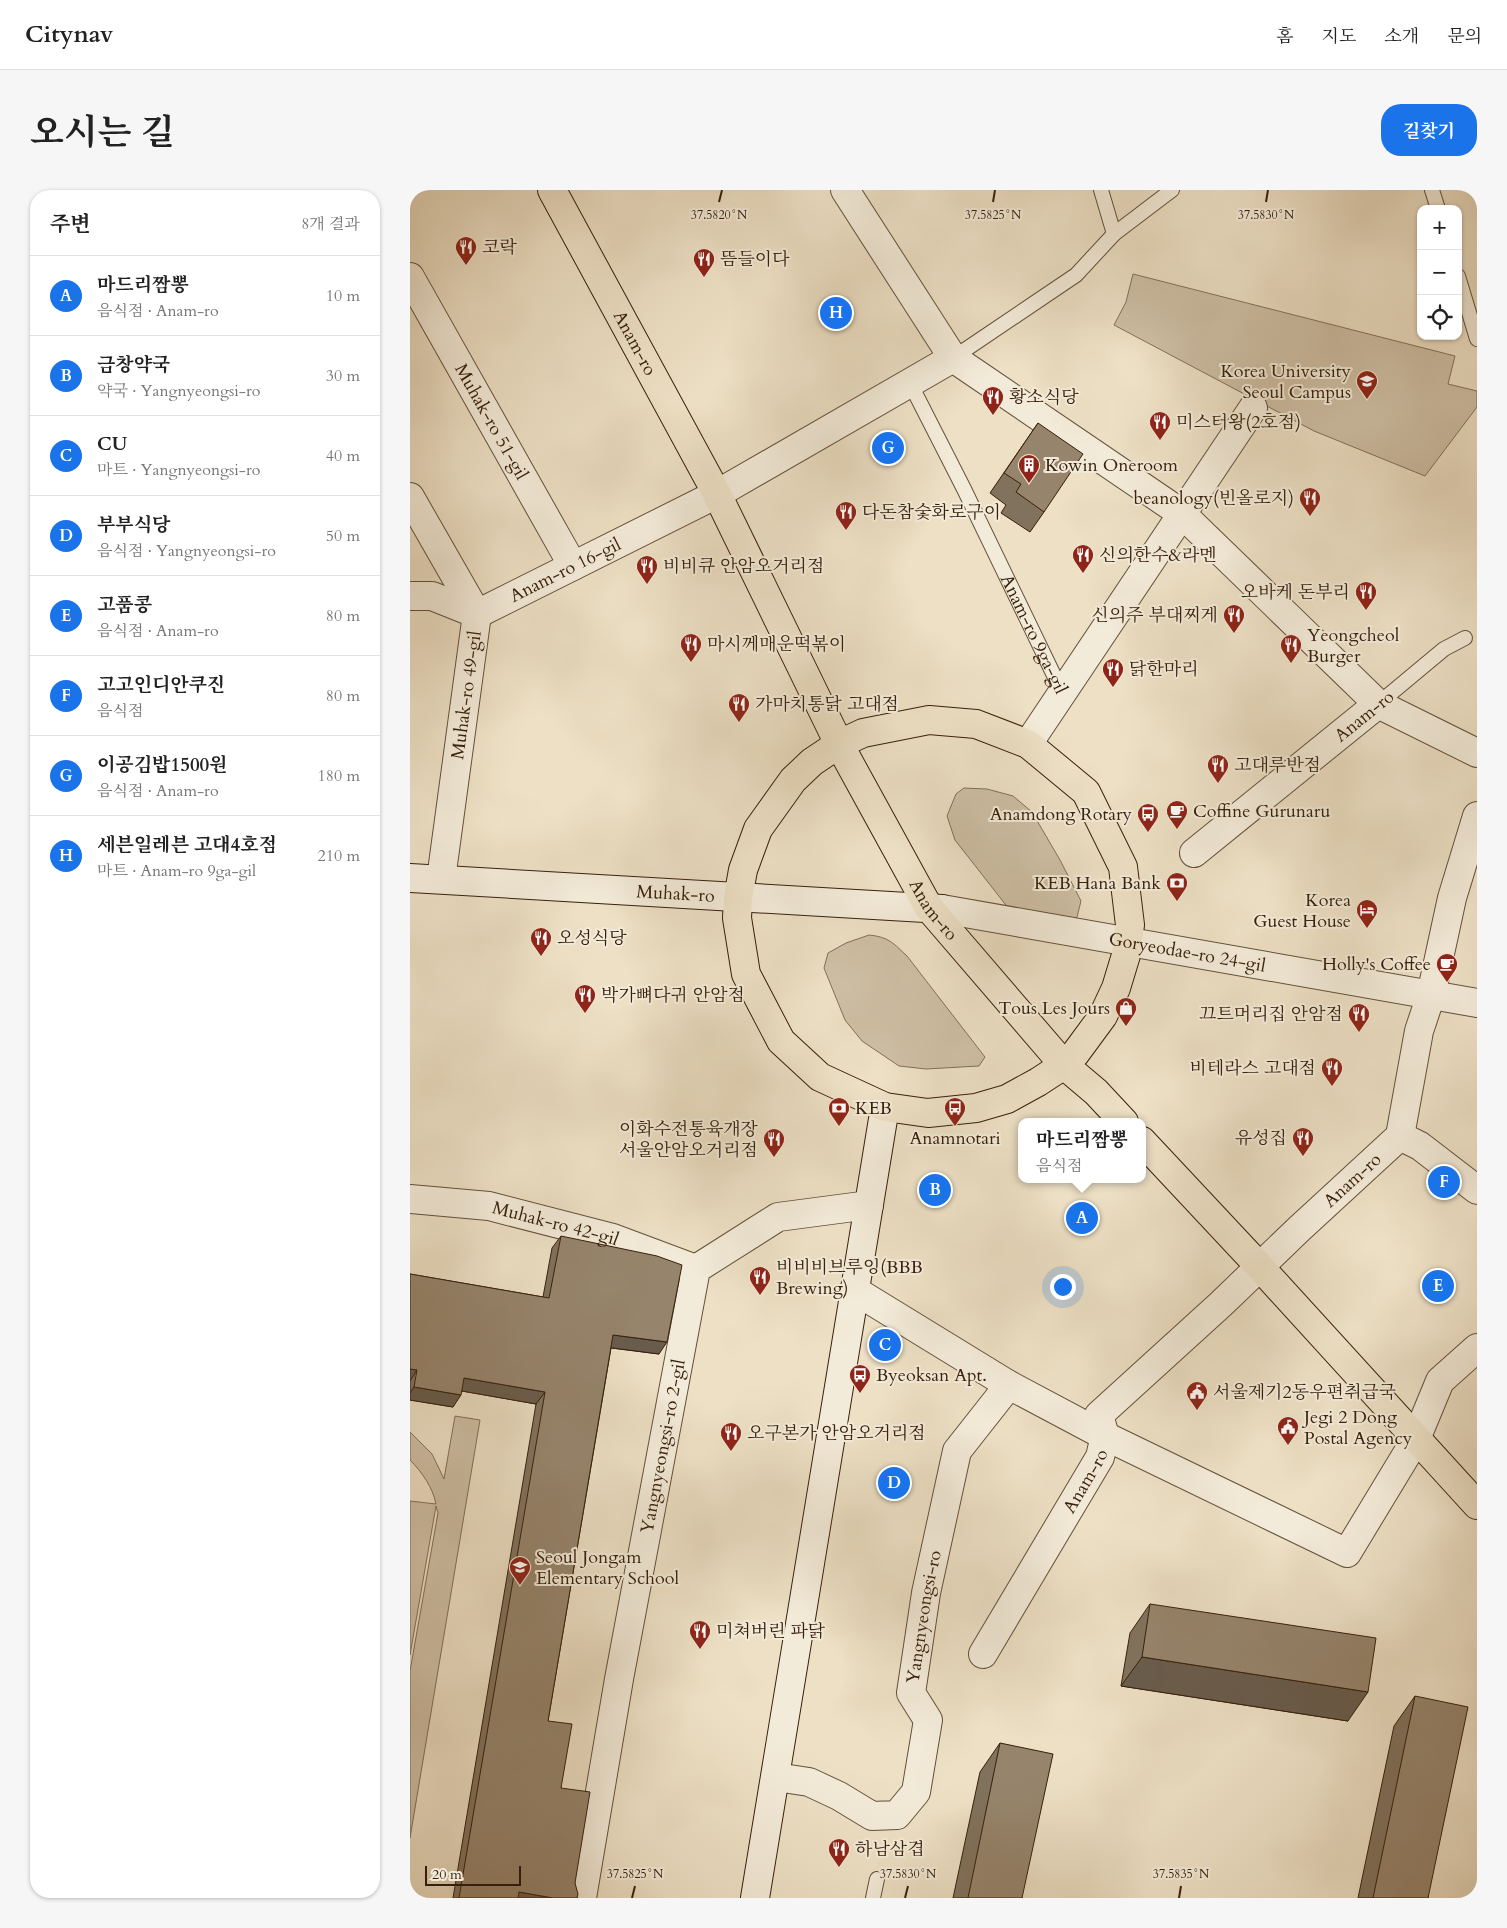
<!DOCTYPE html>
<html lang="ko">
<meta charset="utf-8">
<style>
body{margin:0;font-family:Cardo,"Noto Serif KR",serif;background:#f6f6f6;color:#222}
.controls{position:absolute;right:15px;top:15px;display:grid;overflow:hidden;border-radius:10px;box-shadow:0 1px 4px #0004}
.controls button{width:45px;height:45px;display:grid;place-items:center;padding:0;border:0;border-bottom:1px solid #e0e0e0;background:#fff;color:#222;font:25px sans-serif}
.scale{position:absolute;left:15px;bottom:12px;width:96px;box-sizing:border-box;padding-left:5px;border:2px solid #37200b;border-top:0;font-size:14px;line-height:18px;white-space:nowrap;color:#37200b;-webkit-text-stroke:4px #f3ebd9;paint-order:stroke}
.you{position:absolute;left:652px;top:1096px;width:18px;height:18px;margin:-12px;border:4px solid #fff;border-radius:50%;background:#1a73e8;box-shadow:0 0 0 8px #1a73e833}
.badge{display:grid;place-items:center;width:32px;height:32px;border-radius:50%;background:#1a73e8;color:#fff;font-size:16px;font-weight:700}
.pin{position:absolute;translate:-50% -50%;border:2px solid #fff;box-shadow:0 1px 5px #0006}
.popup{position:absolute;left:608px;top:928px;width:128px;height:65px;box-sizing:border-box;display:grid;place-content:center;border-radius:10px;background:#fff;filter:drop-shadow(0 1px 4px #0005);font-size:16px;white-space:nowrap;color:#767676}
.popup b{font-size:19px;color:#222}
.popup::after{content:'';position:absolute;left:50%;top:100%;margin-left:-10px;border:10px solid transparent;border-top-color:#fff}
.list{margin:0;padding:0;list-style:none}
h2{display:flex;justify-content:space-between;align-items:center;height:65px;margin:0;padding:0 20px;font-size:21px}
h2 small{font-size:16px;font-weight:400;color:#767676}
.list li{display:grid;grid-template-columns:32px 1fr auto;gap:15px;align-items:center;box-sizing:border-box;height:80px;padding:0 20px;border-top:1px solid #e0e0e0}
.list b{display:block;font-size:19px;white-space:nowrap}
.list p{margin:0;font-size:16px;white-space:nowrap;color:#767676}
.list em{font-size:16px;font-style:normal;color:#767676}
.icon{flex:none;width:28px;height:28px;fill:none;stroke:currentColor;stroke-width:2;stroke-linecap:round;stroke-linejoin:round}
.map{position:relative;flex:none;width:1067px;height:1708px;overflow:hidden;border-radius:20px}
header{display:flex;align-items:center;gap:30px;box-sizing:border-box;height:70px;padding:0 25px;background:#fff;border-bottom:1px solid #e0e0e0}
header strong{font-size:24px}
nav{display:flex;gap:28px;margin-inline-start:auto;font-size:18px}
.intro{display:flex;align-items:center;justify-content:space-between;box-sizing:border-box;height:120px;padding:0 30px}
h1{margin:0;font-size:35px}
.button{padding:12px 22px;border-radius:20px;background:#1a73e8;color:#fff;font-size:18px;font-weight:700}
main{display:flex;gap:30px;padding:0 30px}
aside{flex:1;background:#fff;border-radius:20px;box-shadow:0 1px 4px #0004}
.map>svg:first-child{display:block}
.green{fill:#cebfa5;stroke:#827058}
.lines{fill:none;stroke-linecap:round;stroke-linejoin:round}
.lane-casing{stroke:#64503a;stroke-width:16}
.street-casing{stroke:#64503a;stroke-width:30}
.secondary-casing{stroke:#37200b;stroke-width:30}
.primary-casing{stroke:#37200b;stroke-width:30}
.lane{stroke:#f3ebd9;stroke-width:14}
.street{stroke:#f3ebd9;stroke-width:28}
.secondary{stroke:#f3ebd9;stroke-width:28}
.primary{stroke:#ede0c5;stroke-width:28}
.wall{fill:#81725d;stroke:#37200b}
.shaded-wall{fill:#695c4c;stroke:#37200b}
.building{fill:#96846c;stroke:#37200b}
.ticks{fill:none;stroke:#37200b;stroke-width:2}
.labels{text-anchor:middle;stroke-width:4;stroke-linejoin:round;paint-order:stroke}
.poi-label{font-size:18px;fill:#37200b;stroke:#f3ebd9;text-anchor:start}
.street-label{font-size:18px;fill:#37200b;stroke:#f3ebd9}
.ticks-label{font-size:12px;text-anchor:middle;fill:#37200b;stroke:#f3ebd9;stroke-width:4;stroke-linejoin:round;paint-order:stroke}
</style>
<header>
<strong>Citynav</strong>
<nav><a>홈</a><a>지도</a><a>소개</a><a>문의</a></nav>
</header>
<div class="intro"><h1>오시는 길</h1><a class="button">길찾기</a></div>
<main>
<aside>
<h2>주변<small>8개 결과</small></h2>
<ul class="list">
<li><span class="badge">A</span><div><b>마드리짬뽕</b><p>음식점 · Anam-ro</p></div><em>10 m</em></li>
<li><span class="badge">B</span><div><b>금창약국</b><p>약국 · Yangnyeongsi-ro</p></div><em>30 m</em></li>
<li><span class="badge">C</span><div><b>CU</b><p>마트 · Yangnyeongsi-ro</p></div><em>40 m</em></li>
<li><span class="badge">D</span><div><b>부부식당</b><p>음식점 · Yangnyeongsi-ro</p></div><em>50 m</em></li>
<li><span class="badge">E</span><div><b>고품콩</b><p>음식점 · Anam-ro</p></div><em>80 m</em></li>
<li><span class="badge">F</span><div><b>고고인디안쿠진</b><p>음식점</p></div><em>80 m</em></li>
<li><span class="badge">G</span><div><b>이공김밥1500원</b><p>음식점 · Anam-ro</p></div><em>180 m</em></li>
<li><span class="badge">H</span><div><b>세븐일레븐 고대4호점</b><p>마트 · Anam-ro 9ga-gil</p></div><em>210 m</em></li>
</ul>
</aside>
<div class="map">
<svg width="1067" height="1708" viewBox="0 0 1067 1708">
<rect width="100%" height="100%" fill="#ede0c5"/>
<filter id="stains"><feTurbulence type="fractalNoise" baseFrequency=".004" numOctaves="4"/><feColorMatrix values="0 0 0 0 .2 0 0 0 0 .09 0 0 0 0 .02 0 0 0 .5 -.17"/></filter>
<radialGradient id="worn" r=".72"><stop offset=".6" stop-color="#630" stop-opacity="0"/><stop offset="1" stop-color="#630" stop-opacity=".3"/></radialGradient>
<g class="green">
<polygon points="723,84 1045,166 1038,194 1067,201 1067,217 1015,286 904,241 704,135 716,112"/>
<polygon points="554,598 577,599 603,606 622,622 650,670 671,711 666,731 599,719 545,650 537,626 546,604"/>
<path d="M459 745C479 747 483 753 497 766L575 867 569 876 516 879 489 876 452 851 435 830 414 778 418 763 436 753Z"/>
<path d="M45 1226 70 1230 0 1648V1481L28 1323 26 1316 0 1465V1311L26 1314C23 1298 12 1282 0 1270V1242L22 1264 34 1289Z"/>
</g>
<g class="lines">
<g class="lane-casing">
<g id="lane">
<polyline points="691,0 704,44 762,0"/>
<polyline points="1022,0 1028,19"/>
<polyline points="1048,86 1067,149"/>
<polyline points="543,168 666,85 704,44"/>
<path id="s1" d="M500 193 554 299 652 502"/>
<polyline points="968,514 1034,459 1055,448"/>
<polyline points="463,1708 467,1689"/>
</g>
</g>
<g class="street-casing">
<g id="street">
<polyline points="435,0 543,168 771,323 968,514 1067,563"/>
<path id="s2" d="M0 87 163 376"/>
<polyline points="0,307 67,424 31,689"/>
<path id="s3" d="M0 406H22L67 424 307 304 543 168"/>
<polyline points="618,554 843,218"/>
<polyline points="1067,626 1042,708 1021,805 1009,841 990,946 1010,956 1067,1000"/>
<polyline points="784,663 968,514"/>
<path id="s4" d="M532 719 1067 813"/>
<path id="s5" d="M0 1009 79 1016 203 1048 286 1079"/>
<polyline points="444,1100 599,1195 695,1246 937,1363 1006,1249 1030,1191 1067,1158"/>
<path id="s6" d="M573 1464 690 1267 695 1246 689 1225 811 1114 889 1039 990 946"/>
<path id="s7" d="M366 1587 399 1592 429 1606 462 1626 487 1625 506 1602 518 1530 501 1503 516 1403 547 1261 599 1195"/>
<path id="s8" d="M172 1708 209 1489 286 1079 368 1027 459 1015"/>
</g>
</g>
<g class="secondary-casing">
<g id="secondary">
<path id="s9" d="M0 688 532 719"/>
<polyline points="345,1708 475,917"/>
</g>
</g>
<g class="primary-casing">
<g id="primary">
<path id="s10" d="M142 0 307 304 429 554 519 718 654 875 686 902 714 932"/>
<polyline points="438,550 453,543 519,530 566,534 618,554 676,602 713,677 720,735 716,765 706,798 693,826 665,864"/>
<polyline points="429,554 402,572 383,590 348,639 333,680 328,708 327,728 336,784 371,851 410,887 475,917 518,923 566,918 597,909 628,892 654,875"/>
<polyline points="732,951 850,1077 1067,1315"/>
</g>
</g>
<use href="#lane" class="lane"/>
<use href="#street" class="street"/>
<use href="#secondary" class="secondary"/>
<use href="#primary" class="primary"/>
</g>
<g class="wall">
<polygon points="628,233 634,322 620,342 591,323 596,315 580,303"/>
<polygon points="151,1046 249,1164 201,1158 138,1531 151,1598 167,1708 43,1708 126,1214 52,1201 43,1217 0,1210 0,1084 133,1107 142,1058"/>
<polygon points="740,1414 938,1531 711,1496 720,1443"/>
<polygon points="1005,1506 1018,1708 948,1708 984,1536"/>
<polygon points="590,1553 612,1708 543,1708 570,1582"/>
</g>
<g class="shaded-wall">
<polygon points="203,1145 257,1152 249,1164 195,1157"/>
<polygon points="0,1179 7,1180 0,1191"/>
<polygon points="54,1188 135,1202 126,1214 46,1200"/>
<polygon points="4,1197 51,1205 43,1217 0,1210 0,1203"/>
<polygon points="732,1467 958,1502 938,1531 711,1496"/>
<polygon points="109,1702 143,1708 105,1708"/>
</g>
<g class="building">
<polygon points="628,233 673,264 634,322 606,302 611,294 594,283"/>
<polygon points="151,1046 247,1066 272,1075 257,1152 203,1145 138,1531 162,1534 151,1598 180,1602 165,1693 168,1704 167,1708 143,1708 109,1702 108,1708 49,1708 135,1202 54,1188 51,1205 4,1197 7,1180 0,1179 0,1084 139,1108"/>
<polygon points="740,1414 966,1448 958,1502 732,1467"/>
<polygon points="1005,1506 1058,1517 1018,1708 963,1708"/>
<polygon points="590,1553 643,1564 612,1708 558,1708"/>
</g>
<path class="ticks" d="M309 12 312 0M583 12 585 0M856 12 858 0M222 1708 225 1696M495 1708 498 1696M769 1708 771 1696"/>
<defs>
<g id="restaurant-pin" transform="scale(1.125)"><path d="M0 17L-7.5 6A9.5 9.5 0 1 1 7.5 6Z" fill="#8f2418" stroke="#f3ebd9"/><path d="M-5-6h1v4h1v-4h1v4h1v-4h1v5L-1.5 .5V6h-2V.5L-5-1ZM5-6V6H3V1.5H1.5Q1.5-4 5-6Z" fill="#fff"/></g>
<g id="university-pin" transform="scale(1.125)"><path d="M0 17L-7.5 6A9.5 9.5 0 1 1 7.5 6Z" fill="#8f2418" stroke="#f3ebd9"/><path d="M0-5L7-2L0 1L-7-2ZM-4 1L0 2.5L4 1V4Q0 6-4 4Z" fill="#fff"/></g>
<g id="building-pin" transform="scale(1.125)"><path d="M0 17L-7.5 6A9.5 9.5 0 1 1 7.5 6Z" fill="#8f2418" stroke="#f3ebd9"/><path d="M-4-6H4V6H1V3H-1V6H-4ZM-2.5-4.3h1.7v1.8h-1.7ZM.8-4.3h1.7v1.8H.8ZM-2.5-1h1.7V.8h-1.7ZM.8-1h1.7V.8H.8Z" fill="#fff"/></g>
<g id="cafe-pin" transform="scale(1.125)"><path d="M0 17L-7.5 6A9.5 9.5 0 1 1 7.5 6Z" fill="#8f2418" stroke="#f3ebd9"/><path d="M-5.5-4.5H6V0H3Q3 3.5 0 3.5H-2.5Q-5.5 3.5-5.5 0ZM3-3.2v2h1.7v-2ZM-6 4.5H4V6H-6Z" fill="#fff"/></g>
<g id="bus-pin" transform="scale(1.125)"><path d="M0 17L-7.5 6A9.5 9.5 0 1 1 7.5 6Z" fill="#8f2418" stroke="#f3ebd9"/><path d="M-5-6H5V4H4V6H2V4H-2V6H-4V4H-5ZM-3.5-4V0h7V-4ZM-3.5 1.2v1.5H-2V1.2ZM2 1.2v1.5H3.5V1.2Z" fill="#fff"/></g>
<g id="bank-pin" transform="scale(1.125)"><path d="M0 17L-7.5 6A9.5 9.5 0 1 1 7.5 6Z" fill="#8f2418" stroke="#f3ebd9"/><path d="M-6-4H6V4H-6ZM0-2.3a2.3 2.3 0 1 0 0 4.6a2.3 2.3 0 1 0 0-4.6Z" fill="#fff"/></g>
<g id="hotel-pin" transform="scale(1.125)"><path d="M0 17L-7.5 6A9.5 9.5 0 1 1 7.5 6Z" fill="#8f2418" stroke="#f3ebd9"/><path d="M-6-4.5h1.5V1H6V5H4.5V3h-9V5H-6ZM-4 0a1.8 1.8 0 1 1 3.6 0ZM.5 0V-2.5h3Q6-2.5 6 0Z" fill="#fff"/></g>
<g id="shop-pin" transform="scale(1.125)"><path d="M0 17L-7.5 6A9.5 9.5 0 1 1 7.5 6Z" fill="#8f2418" stroke="#f3ebd9"/><path d="M-5-2.5h2.3a2.7 3.5 0 0 1 5.4 0H5L5.5 6h-11ZM-1.5-2.5h3a1.5 2.3 0 0 0-3 0Z" fill="#fff"/></g>
<g id="civic-pin" transform="scale(1.125)"><path d="M0 17L-7.5 6A9.5 9.5 0 1 1 7.5 6Z" fill="#8f2418" stroke="#f3ebd9"/><path d="M-.6-6.5H3V-4.5H.6V-3L4-1V1h2V6H-6V1h2V-1L-.6-3ZM-1.2 2.5V6h2.4V2.5Z" fill="#fff"/></g>
<g id="school-pin" transform="scale(1.125)"><path d="M0 17L-7.5 6A9.5 9.5 0 1 1 7.5 6Z" fill="#8f2418" stroke="#f3ebd9"/><path d="M0-5L7-2L0 1L-7-2ZM-4 1L0 2.5L4 1V4Q0 6-4 4Z" fill="#fff"/></g>
</defs>
<g fill-rule="evenodd">
<use href="#restaurant-pin" x="56" y="57"/>
<use href="#restaurant-pin" x="294" y="69"/>
<use href="#university-pin" x="957" y="191"/>
<use href="#restaurant-pin" x="583" y="207"/>
<use href="#restaurant-pin" x="750" y="232"/>
<use href="#building-pin" x="619" y="275"/>
<use href="#restaurant-pin" x="900" y="308"/>
<use href="#restaurant-pin" x="436" y="322"/>
<use href="#restaurant-pin" x="673" y="365"/>
<use href="#restaurant-pin" x="237" y="376"/>
<use href="#restaurant-pin" x="956" y="402"/>
<use href="#restaurant-pin" x="824" y="425"/>
<use href="#restaurant-pin" x="281" y="454"/>
<use href="#restaurant-pin" x="881" y="455"/>
<use href="#restaurant-pin" x="703" y="479"/>
<use href="#restaurant-pin" x="329" y="514"/>
<use href="#restaurant-pin" x="808" y="575"/>
<use href="#cafe-pin" x="767" y="621"/>
<use href="#bus-pin" x="738" y="624"/>
<use href="#bank-pin" x="767" y="693"/>
<use href="#hotel-pin" x="957" y="720"/>
<use href="#restaurant-pin" x="131" y="748"/>
<use href="#cafe-pin" x="1037" y="774"/>
<use href="#restaurant-pin" x="175" y="805"/>
<use href="#shop-pin" x="716" y="818"/>
<use href="#restaurant-pin" x="949" y="824"/>
<use href="#restaurant-pin" x="922" y="878"/>
<use href="#bank-pin" x="429" y="918"/>
<use href="#bus-pin" x="545" y="918"/>
<use href="#restaurant-pin" x="893" y="948"/>
<use href="#restaurant-pin" x="364" y="949"/>
<use href="#restaurant-pin" x="350" y="1087"/>
<use href="#bus-pin" x="450" y="1185"/>
<use href="#civic-pin" x="787" y="1202"/>
<use href="#civic-pin" x="878" y="1237"/>
<use href="#restaurant-pin" x="321" y="1243"/>
<use href="#school-pin" x="110" y="1377"/>
<use href="#restaurant-pin" x="290" y="1441"/>
<use href="#restaurant-pin" x="429" y="1659"/>
</g>
<g class="labels">
<g class="poi-label">
<text x="72" y="63">코락</text>
<text x="310" y="75">뜸들이다</text>
<text x="941" y="187" text-anchor="end">Korea University<tspan x="941" dy="21">Seoul Campus</tspan></text>
<text x="599" y="213">황소식당</text>
<text x="766" y="238">미스터왕(2호점)</text>
<text x="635" y="281">Kowin Oneroom</text>
<text x="884" y="314" text-anchor="end">beanology(빈올로지)</text>
<text x="452" y="328">다돈참숯화로구이</text>
<text x="689" y="371">신의한수&amp;라멘</text>
<text x="253" y="382">비비큐 안암오거리점</text>
<text x="940" y="408" text-anchor="end">오바케 돈부리</text>
<text x="808" y="431" text-anchor="end">신의주 부대찌게</text>
<text x="897" y="451">Yeongcheol<tspan x="897" dy="21">Burger</tspan></text>
<text x="297" y="460">마시께매운떡볶이</text>
<text x="719" y="485">닭한마리</text>
<text x="345" y="520">가마치통닭 고대점</text>
<text x="824" y="581">고대루반점</text>
<text x="783" y="627">Coffine Gurunaru</text>
<text x="722" y="630" text-anchor="end">Anamdong Rotary</text>
<text x="751" y="699" text-anchor="end">KEB Hana Bank</text>
<text x="941" y="716" text-anchor="end">Korea<tspan x="941" dy="21">Guest House</tspan></text>
<text x="147" y="754">오성식당</text>
<text x="1021" y="780" text-anchor="end">Holly's Coffee</text>
<text x="191" y="811">박가뼈다귀 안암점</text>
<text x="700" y="824" text-anchor="end">Tous Les Jours</text>
<text x="933" y="830" text-anchor="end">끄트머리집 안암점</text>
<text x="906" y="884" text-anchor="end">비테라스 고대점</text>
<text x="445" y="924">KEB</text>
<text x="348" y="945" text-anchor="end">이화수전통육개장<tspan x="348" dy="21">서울안암오거리점</tspan></text>
<text x="545" y="954" text-anchor="middle">Anamnotari</text>
<text x="877" y="954" text-anchor="end">유성집</text>
<text x="366" y="1083">비비비브루잉(BBB<tspan x="366" dy="21">Brewing)</tspan></text>
<text x="466" y="1191">Byeoksan Apt.</text>
<text x="803" y="1208">서울제기2동우편취급국</text>
<text x="894" y="1233">Jegi 2 Dong<tspan x="894" dy="21">Postal Agency</tspan></text>
<text x="337" y="1249">오구본가 안암오거리점</text>
<text x="126" y="1373">Seoul Jongam<tspan x="126" dy="21">Elementary School</tspan></text>
<text x="306" y="1447">미쳐버린 파닭</text>
<text x="445" y="1665">하남삼겹</text>
</g>
<g class="street-label">
<text dy="6" stroke="none"><textPath href="#s10" startOffset="174">Anam-ro</textPath></text>
<text dy="6" stroke="none"><textPath href="#s2" startOffset="166">Muhak-ro 51-gil</textPath></text>
<text dy="6" stroke="none"><textPath href="#s3" startOffset="169">Anam-ro 16-gil</textPath></text>
<text dy="6" stroke="none"><textPath href="#s1" startOffset="280">Anam-ro 9ga-gil</textPath></text>
<text transform="translate(56 505) rotate(-82)" y="6">Muhak-ro 49-gil</text>
<text transform="translate(954 526) rotate(-39)" y="6">Anam-ro</text>
<text dy="6" stroke="none"><textPath href="#s9" startOffset="266">Muhak-ro</textPath></text>
<text dy="6" stroke="none"><textPath href="#s10" startOffset="815">Anam-ro</textPath></text>
<text dy="6" stroke="none"><textPath href="#s4" startOffset="249">Goryeodae-ro 24-gil</textPath></text>
<text dy="6" stroke="none"><textPath href="#s6" startOffset="618">Anam-ro</textPath></text>
<text dy="6" stroke="none"><textPath href="#s5" startOffset="148">Muhak-ro 42-gil</textPath></text>
<text dy="6" stroke="none"><textPath href="#s8" startOffset="459">Yangnyeongsi-ro 2-gil</textPath></text>
<text dy="6" stroke="none"><textPath href="#s6" startOffset="201">Anam-ro</textPath></text>
<text dy="6" stroke="none"><textPath href="#s7" startOffset="342">Yangnyeongsi-ro</textPath></text>
</g>
</g>
<g class="ticks-label">
<text x="309" y="29">37.5820°N</text>
<text x="583" y="29">37.5825°N</text>
<text x="856" y="29">37.5830°N</text>
<text x="225" y="1688">37.5825°N</text>
<text x="498" y="1688">37.5830°N</text>
<text x="771" y="1688">37.5835°N</text>
</g>
<rect width="100%" height="100%" filter="url(#stains)"/>
<rect width="100%" height="100%" fill="url(#worn)"/>
</svg>
<div class="controls">
<button>+</button>
<button>−</button>
<button><svg class="icon" aria-label="locate" viewBox="0 0 24 24"><circle cx="12" cy="12" r="6"/><path d="M12 2v4M12 18v4M2 12h4M18 12h4"/></svg></button>
</div>
<div class="scale">20 m</div>
<div class="you"></div>
<div class="pin badge" style="left:672px;top:1028px">A</div>
<div class="popup"><b>마드리짬뽕</b>음식점</div>
<div class="pin badge" style="left:525px;top:1000px">B</div>
<div class="pin badge" style="left:475px;top:1155px">C</div>
<div class="pin badge" style="left:484px;top:1293px">D</div>
<div class="pin badge" style="left:1028px;top:1096px">E</div>
<div class="pin badge" style="left:1034px;top:992px">F</div>
<div class="pin badge" style="left:478px;top:258px">G</div>
<div class="pin badge" style="left:426px;top:123px">H</div>
</div>
</main>
